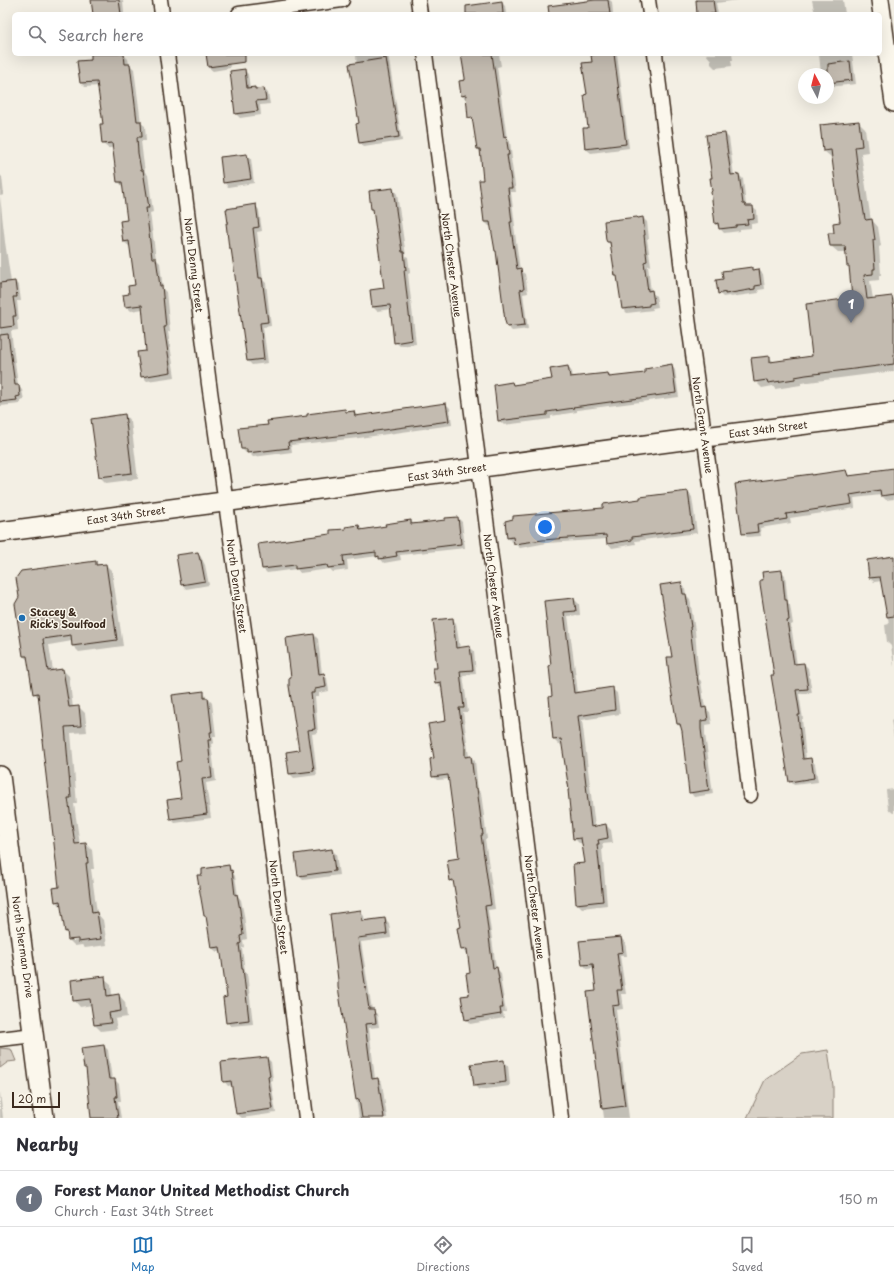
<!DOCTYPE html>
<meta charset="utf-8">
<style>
body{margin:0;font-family:"Playpen Sans",sans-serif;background:#f7f7f7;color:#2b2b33}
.compass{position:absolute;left:798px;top:68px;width:36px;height:36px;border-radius:50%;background:#fff;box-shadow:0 4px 16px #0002;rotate:353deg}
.scale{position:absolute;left:12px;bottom:10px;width:48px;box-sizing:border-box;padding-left:4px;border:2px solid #3b2a1e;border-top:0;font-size:11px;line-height:14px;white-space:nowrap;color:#3b2a1e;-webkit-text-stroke:3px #fbf7ec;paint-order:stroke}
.you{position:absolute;left:545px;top:527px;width:14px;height:14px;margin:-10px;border:3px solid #fff;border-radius:50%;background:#1a73e8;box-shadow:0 0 0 6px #1a73e833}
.badge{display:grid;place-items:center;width:26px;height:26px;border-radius:50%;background:#1f6fb2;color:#fff;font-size:13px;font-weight:700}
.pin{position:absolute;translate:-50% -33px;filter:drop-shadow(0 1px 2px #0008)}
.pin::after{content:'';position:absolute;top:21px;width:14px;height:12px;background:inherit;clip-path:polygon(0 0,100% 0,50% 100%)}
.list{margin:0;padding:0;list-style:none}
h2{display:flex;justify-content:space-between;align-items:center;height:52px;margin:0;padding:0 16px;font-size:17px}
h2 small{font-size:13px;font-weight:400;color:#7c7c81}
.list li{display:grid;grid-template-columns:26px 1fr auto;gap:12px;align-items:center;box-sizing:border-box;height:56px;padding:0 16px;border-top:1px solid #e1e1e2}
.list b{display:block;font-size:15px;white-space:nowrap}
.list p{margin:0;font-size:13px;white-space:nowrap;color:#7c7c81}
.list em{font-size:13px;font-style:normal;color:#7c7c81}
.icon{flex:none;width:22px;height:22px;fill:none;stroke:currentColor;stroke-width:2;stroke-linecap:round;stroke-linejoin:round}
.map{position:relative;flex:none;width:894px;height:1118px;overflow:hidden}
.search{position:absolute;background:#fff;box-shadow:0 4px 16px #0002;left:12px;right:12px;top:12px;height:44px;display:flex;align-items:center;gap:10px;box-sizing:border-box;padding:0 14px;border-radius:6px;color:#7c7c81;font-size:15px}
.sheet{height:108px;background:#fff}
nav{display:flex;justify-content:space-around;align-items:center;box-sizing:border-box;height:56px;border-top:1px solid #e1e1e2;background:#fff;font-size:11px;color:#7c7c81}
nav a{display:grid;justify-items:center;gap:2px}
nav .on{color:#1f6fb2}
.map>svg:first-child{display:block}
.green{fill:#d8d1c6;stroke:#8a7e72}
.shadow{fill:#0003;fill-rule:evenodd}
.building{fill:#c3bbb0;stroke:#3b2a1e}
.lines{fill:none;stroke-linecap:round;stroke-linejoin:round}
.minor-casing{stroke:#3b2a1e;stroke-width:17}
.tertiary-casing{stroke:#3b2a1e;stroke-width:20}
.secondary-casing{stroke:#3b2a1e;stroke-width:22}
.minor{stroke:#fbf7ec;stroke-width:14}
.tertiary{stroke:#fbf7ec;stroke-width:17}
.secondary{stroke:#fbf7ec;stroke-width:19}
.poi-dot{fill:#1f6fb2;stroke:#fbf7ec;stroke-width:1.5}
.labels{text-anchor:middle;stroke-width:3;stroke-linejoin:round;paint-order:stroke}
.street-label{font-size:10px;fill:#3b2a1e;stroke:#fbf7ec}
.poi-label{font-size:10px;font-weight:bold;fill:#3b2a1e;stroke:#fbf7ec;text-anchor:start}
</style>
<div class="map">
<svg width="894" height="1118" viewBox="0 0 894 1118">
<rect width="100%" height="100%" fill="#f3efe4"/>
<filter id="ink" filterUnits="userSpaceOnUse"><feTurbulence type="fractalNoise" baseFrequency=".025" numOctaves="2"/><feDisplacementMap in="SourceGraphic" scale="8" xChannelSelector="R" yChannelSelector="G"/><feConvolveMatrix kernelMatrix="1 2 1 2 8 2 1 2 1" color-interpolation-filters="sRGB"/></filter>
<g filter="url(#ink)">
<g class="green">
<polygon points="0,1048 11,1049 16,1061 8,1062 0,1068"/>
<polygon points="828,1050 833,1086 833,1118 747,1118 765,1080 802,1054"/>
</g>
<g class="shadow">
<polygon points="92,0 123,0 124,14 94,14"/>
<polygon points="591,0 610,0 612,2 613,14 556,14 591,1"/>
<polygon points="697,0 739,0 716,3 718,14 697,14"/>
<polygon points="812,0 843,0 845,14 817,14 814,10"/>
<polygon points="501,2 505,6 506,14 480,14"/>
<polygon points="92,54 124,55 128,59 129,64 134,69 141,123 145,126 146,141 141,141 143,158 145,172 148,175 153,212 150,213 156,259 160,263 163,289 166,292 170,331 168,332 175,377 147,381 142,376 148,352 143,309 131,311 126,306 136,286 130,246 129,246 124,242 128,221 123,186 118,182 113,148 108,148 103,144 101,125 104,124 99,86 85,87 81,83 92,61"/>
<polygon points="207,54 228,54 230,68 213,71 208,67"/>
<polygon points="356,54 388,54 402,141 364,147 360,143 360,124"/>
<polygon points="462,54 499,54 501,66 497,67 507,139 510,141 512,159 511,159 516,192 511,192 515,226 514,226 520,270 525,274 528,293 523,294 528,329 512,331 508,327 497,252 495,251 492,226 489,226 485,222 484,180 481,152 478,149 474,121 469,117 467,100 462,96 460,82 466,81"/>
<polygon points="597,54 617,54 629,148 591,153 586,149 589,129 588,95 593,62"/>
<polygon points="706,54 732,54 733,60 731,60 732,66 715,68 711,64 711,60"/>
<polygon points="819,54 852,54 856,84 828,87 828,74 821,74"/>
<polygon points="244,70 248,74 250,88 255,88 257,90 264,89 268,93 270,104 260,105 261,115 240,118 236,114"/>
<polygon points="859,122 865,128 868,152 861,153 871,221 872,220 878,227 881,246 879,247 881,275 879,275 879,280 870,281 873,299 892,297 894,299 894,371 801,383 801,385 775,389 773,386 762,388 755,381 769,357 774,362 814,357 853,299 850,268 848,265 846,252 838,252 831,246 835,234 841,223 833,157 831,157 824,151"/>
<polygon points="725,134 729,138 734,176 739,175 743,179 746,206 747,207 752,207 757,211 758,223 751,224 751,228 740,229 740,231 724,233 715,223 713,179"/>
<polygon points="247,155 251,159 254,183 228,187 224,182"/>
<polygon points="0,175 2,177 4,195 0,196 5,242 11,282 15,282 19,286 21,301 17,301 19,320 17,320 18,330 11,331 18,385 22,390 24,400 20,401 20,404 0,406"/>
<polygon points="393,189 397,194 406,256 408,257 410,273 408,274 416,344 400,346 395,342 391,309 377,311 373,307 385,289 374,211 372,209"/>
<polygon points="255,205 259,210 262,231 257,232 263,280 266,283 271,326 263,327 268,363 252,365 248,361 242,314 233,251 230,248 227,224"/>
<polygon points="643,218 647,222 649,239 647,239 651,265 648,266 651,292 656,296 658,307 652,308 653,310 627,313 623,309 611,245 608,242"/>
<polygon points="751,268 754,271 759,270 763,274 765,289 758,290 759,293 730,297 729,296 723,297 719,293 724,280"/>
<polygon points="671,365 675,370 679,397 577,410 577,412 551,416 551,419 504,425 499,420 512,383 514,385 553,380 568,367 572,372 573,378 608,374 612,378 646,374"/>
<polygon points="446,404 450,408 452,425 359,438 291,445 292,452 253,457 249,453 246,453 242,449 269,426 308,417 345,410 348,413 354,412 358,416"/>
<polygon points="125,415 131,422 138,479 106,483 100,477"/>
<polygon points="894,469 894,499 886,500 881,495 854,498 855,508 790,518 791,523 760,528 761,536 747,537 743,533 736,485 845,471 850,476"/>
<polygon points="688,492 692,497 697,533 635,541 636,544 612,548 608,543 607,539 547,543 520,548 515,544 515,541 512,542 508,538 604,509"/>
<polygon points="458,518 462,522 465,548 400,555 401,560 384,563 378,556 347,560 348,570 333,572 330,569 300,573 297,569 267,573 263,569 260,545 331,535 359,526 363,530 411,521 414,525 421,524"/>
<polygon points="197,553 201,557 205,565 209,585 186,589 182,584"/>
<polygon points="894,557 894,667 891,646 887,642 885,625 889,624 882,581 874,582 870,578"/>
<path d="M95 562 99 566 106 565 112 571 123 646 79 652 73 646 72 641 49 645 53 671 63 670 69 676 73 708 79 707 85 713 87 732 71 733 77 804H74L80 845 86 844 92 850 94 869H91L97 913 103 920 107 945 85 948 82 945 75 946 69 940 68 934 66 931 62 908 56 901 60 888 40 699 34 693 29 661 23 656ZM83 938V940L73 941V939Z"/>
<polygon points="781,571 785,575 788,603 790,605 793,624 791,625 797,665 804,664 808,668 812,693 799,694 803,719 802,719 806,760 811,759 815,764 818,782 794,785 790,781 775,676"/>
<polygon points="681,583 685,588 686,595 690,599 695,631 699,679 701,681 705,708 710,712 712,724 705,725 705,734 713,794 694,797 690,792 689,775 682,728 677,724 673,658"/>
<polygon points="574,599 579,604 580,615 568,616 578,693 612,689 617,693 620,714 582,720 595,827 606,825 611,830 613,843 602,844 603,848 602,849 607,905 582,908 577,903 586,864 583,843 579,843 574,838 570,791 563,744 559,745 554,740 550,698 553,697 552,666 545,602"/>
<polygon points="452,619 456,623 460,648 470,647 474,651 476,674 463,675 468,712 463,712 469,757 471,757 475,761 478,790 481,793 487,839 485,839 495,909 488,910 496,968 501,973 502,983 501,983 506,1012 503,1012 504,1018 470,1024 466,1019 470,996 471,974 468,953 466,954 462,949 462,928 455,884 451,880 460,859 449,779 437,780 433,776 435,759 447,722 443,686 440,687 436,682 438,668 438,651"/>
<polygon points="314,635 318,639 322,674 327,678 329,691 319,693 319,697 315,697 318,733 312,734 317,775 294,778 290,774 287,752 300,751 292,678"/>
<polygon points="203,693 212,703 216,736 213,736 214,743 211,744 216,781 206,783 211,818 175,823 171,819 182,799 182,762"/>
<polygon points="894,719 894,738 891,720"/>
<polygon points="894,789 894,813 893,813 888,809 886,790"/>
<polygon points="332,850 336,854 339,875 303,880 299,876"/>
<polygon points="229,866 235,876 238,896 241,900 244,915 247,939 243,940 244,947 242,948 245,971 247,973 253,1024 231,1026 227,1022 228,998 222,951 217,952 212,948 208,918 205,916"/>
<polygon points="360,911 364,916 365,921 385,919 389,923 391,938 361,942 372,1010 377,1014 379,1027 369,1028 375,1079 378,1079 382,1083 387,1118 359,1118 339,987"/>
<polygon points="621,938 625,942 627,956 620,956 626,994 621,994 623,1009 616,1010 629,1118 604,1118 588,993 597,992 594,968 587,969 583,964"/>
<polygon points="104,978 111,984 112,996 119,995 125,1002 127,1017 115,1019 117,1029 101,1031 95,1025 92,1005 80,1007 74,1000"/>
<polygon points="104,1046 108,1050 112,1080 115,1080 119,1084 121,1101 118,1101 121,1118 89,1118 92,1118 87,1069 85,1067"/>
<polygon points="267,1058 271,1062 273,1080 271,1081 276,1113 242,1118 237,1114 233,1085 228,1086 224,1081"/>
<polygon points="503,1061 508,1065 510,1086 479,1090 475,1086"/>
<polygon points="0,1092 3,1118 0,1118"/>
</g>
<g class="building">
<polygon points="91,0 119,0 121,14 93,14"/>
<polygon points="595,0 608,0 610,14 549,14 548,6"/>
<polygon points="696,0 713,0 715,14 697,14"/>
<polygon points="502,1 503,14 466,14 466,6"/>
<polygon points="91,54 124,54 125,64 130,64 137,121 141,121 142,137 137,137 138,153 141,170 143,170 149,208 146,208 152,258 156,258 160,286 162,286 166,327 164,327 171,372 141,377 137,352 146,351 142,305 125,307 123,295 129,294 128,286 135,285 129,241 123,242 120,221 127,220 122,182 117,182 112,143 102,144 100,124 103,124 97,82 80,83 77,61 91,60"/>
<polygon points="206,54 245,54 245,62 208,67"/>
<polygon points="461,54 492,54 504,137 506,136 509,155 507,155 512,188 508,188 512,222 510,222 517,269 521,268 524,289 520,290 525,325 507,327 505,321 496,251 495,251 490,222 484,222 479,180 483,180 480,149 477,149 472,117 468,118 466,95 461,96 459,81 465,80 465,78"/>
<polygon points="600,54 614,54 626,144 585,149 583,128 588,128 584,95 587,94 582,63 592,62 591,55"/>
<polygon points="386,58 399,137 359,143 356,124 359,123 349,64"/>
<polygon points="850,61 852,80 828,83 828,64"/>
<polygon points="245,69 247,88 255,87 255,89 264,88 266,100 256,101 258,111 235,114 230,71"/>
<polygon points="859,121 862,146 855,147 860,188 865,219 866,220 872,219 875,240 873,240 875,269 873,269 873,274 864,275 867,299 892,296 894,309 894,364 806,375 795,377 795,379 768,383 767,380 754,382 751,358 770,356 770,362 812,356 806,304 852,298 849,266 847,266 845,246 830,246 828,233 834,233 833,223 840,222 831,150 823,151 820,125"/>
<polygon points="725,133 731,175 739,174 743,204 745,204 746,206 753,206 754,219 747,220 748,224 736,225 736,227 719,229 718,223 715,224 711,192 712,191 710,178 712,178 706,135"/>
<polygon points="247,154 251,179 223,183 220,157"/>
<polygon points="393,188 402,252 404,252 406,270 404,270 412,340 394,343 390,305 372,307 370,290 384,288 373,209 371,209 369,191"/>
<polygon points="256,204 259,227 253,228 259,278 262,278 268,322 260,323 264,359 247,361 231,248 229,248 226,223 228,223 226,209"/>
<polygon points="637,217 638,218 643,217 645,235 644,235 647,261 644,262 648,291 652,290 654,303 649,304 649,306 622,309 617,276 615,276 610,242 607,242 606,240 604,221"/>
<polygon points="752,267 752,270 759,269 761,285 755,286 755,289 725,294 725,292 718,294 716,280 723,279 722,271"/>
<polygon points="15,281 17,297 13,297 16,316 13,316 14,326 0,328 0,283"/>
<polygon points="8,334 15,385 19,385 20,396 16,397 17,400 0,402 0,335"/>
<polygon points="672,364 676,393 573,407 574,408 547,412 547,415 498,421 494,385 512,382 513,385 552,379 550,369 568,366 570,377 608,373 609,377 645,373 645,369"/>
<polygon points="446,403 449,421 354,434 288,442 289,448 247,453 247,449 241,449 238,428 268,425 267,421 307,416 307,414 345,409 346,412 354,411 355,416"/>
<polygon points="125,414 132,473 99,477 91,419"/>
<polygon points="894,468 894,494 881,496 880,490 850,495 852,504 786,514 787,519 757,524 758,532 742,534 735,484 812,474 812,475 846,470 848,476 872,473 872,471"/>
<polygon points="688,491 693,529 632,537 632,540 607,544 606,535 543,540 514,544 513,537 507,538 505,521 513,519 513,516 603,508 603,504 640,499 640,497"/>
<polygon points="458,517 461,544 396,552 397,556 379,559 379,556 376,557 376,552 343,556 344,566 328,568 327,565 295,569 295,565 262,569 258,544 330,534 330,530 346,529 345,527 359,525 360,530 386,526 385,524 411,520 411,524 421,523 445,520 445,518"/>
<polygon points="198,552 200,560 201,560 205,581 181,585 176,555"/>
<polygon points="894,556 894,616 887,617 880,577 869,578 867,560"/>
<polygon points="96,561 96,565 106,564 117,640 72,646 71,635 43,639 48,671 63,669 69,707 79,706 81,726 65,727 71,798 68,798 75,844 86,843 88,863 86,863 92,913 97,912 101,939 78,942 78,939 68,940 67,931 65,932 60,901 55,902 53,888 59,887 43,749 42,740 43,740 38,693 33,694 27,656 23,656 15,604 19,597 16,578 21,571"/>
<polygon points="782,570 785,600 787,600 789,620 787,621 794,664 804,663 808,689 796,690 800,715 798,715 803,759 811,758 814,778 789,782 771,675 774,675 760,584 760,580 763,580 762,572"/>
<polygon points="681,582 683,594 686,594 691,627 690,627 696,676 697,676 702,708 706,707 708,720 701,721 701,729 709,790 689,793 682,731 680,724 677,724 670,683 667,657 672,657 660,585"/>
<polygon points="574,598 576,611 564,612 574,693 613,687 615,710 578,716 591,827 606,824 608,838 598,840 599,844 597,844 603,901 576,904 573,864 585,863 581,838 573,839 568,790 569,790 561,739 553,740 549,697 552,696 549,666 551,665 544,601"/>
<polygon points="453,618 456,648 470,646 473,670 460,671 464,708 459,708 465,746 465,757 471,756 475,788 477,788 483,835 481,835 491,905 485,906 493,968 497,967 499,979 498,979 503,1008 500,1008 501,1014 465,1020 461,996 469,995 466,974 470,973 467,949 461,950 457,928 461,927 453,880 450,881 447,860 459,858 448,775 432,777 430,759 434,758 428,724 446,721 441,682 435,683 433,668 437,668 435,650 437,650 433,620"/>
<polygon points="314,634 319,674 324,673 326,687 315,689 315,693 311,693 315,729 308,730 314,771 289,774 286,752 299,750 289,686 289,678 291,677 286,638"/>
<polygon points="204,691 204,698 208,698 212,732 210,732 211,740 208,740 212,778 202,779 207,814 170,819 167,800 181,798 176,762 181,761 172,695"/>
<polygon points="332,849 335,871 298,876 295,854"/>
<polygon points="229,865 230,871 232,870 235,895 237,894 240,910 243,935 240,936 241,943 239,944 242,968 243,968 249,1020 226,1023 223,998 227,997 220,947 211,948 206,916 204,916 197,875 202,875 202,869"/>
<polygon points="361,910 362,921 385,918 387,934 358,938 369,1009 374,1009 376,1023 365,1024 372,1079 378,1078 384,1118 362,1118 359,1099 356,1100 338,987 338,980 330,914"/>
<polygon points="621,937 623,952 617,953 622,990 617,990 619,1005 612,1006 625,1106 602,1109 587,992 596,991 593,964 582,965 579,941"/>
<polygon points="105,976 107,996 119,994 121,1011 109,1013 111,1023 94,1025 90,999 73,1001 71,980"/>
<polygon points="104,1045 109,1079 115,1079 117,1097 115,1097 118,1118 91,1118 86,1068 84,1068 81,1048"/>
<polygon points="267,1057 270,1076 268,1077 273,1109 236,1114 231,1081 223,1082 221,1062"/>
<polygon points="504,1060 506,1082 474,1086 471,1064"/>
</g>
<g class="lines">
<g class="minor-casing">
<g id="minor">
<polyline points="160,0 162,14"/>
<polyline points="418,0 420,14"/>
<polyline points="648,0 650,14"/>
<polyline points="239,14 342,0"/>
<polyline points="167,54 209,384 244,630 306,1118"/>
<polyline points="425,54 496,596 561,1118"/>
<polyline points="655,54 688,318 718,535 750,795"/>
<polyline points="0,1039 34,1035"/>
</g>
</g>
<g class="tertiary-casing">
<polyline id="tertiary" points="880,0 894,103"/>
</g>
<g class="secondary-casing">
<g id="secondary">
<polyline points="0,532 705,437 894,413"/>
<polyline points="0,776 44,1118"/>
</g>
</g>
<use href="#minor" class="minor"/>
<use href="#tertiary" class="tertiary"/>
<use href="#secondary" class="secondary"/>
</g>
</g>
<circle class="poi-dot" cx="22" cy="618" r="4"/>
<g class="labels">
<g class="street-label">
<text transform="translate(194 265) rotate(83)" y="4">North Denny Street</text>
<text transform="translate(452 265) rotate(83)" y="4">North Chester Avenue</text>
<text transform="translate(703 425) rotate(82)" y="4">North Grant Avenue</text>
<text transform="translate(768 429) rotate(-7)" y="4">East 34th Street</text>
<text transform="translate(447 472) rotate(-8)" y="4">East 34th Street</text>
<text transform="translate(126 515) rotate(-8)" y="4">East 34th Street</text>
<text transform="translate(237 586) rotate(82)" y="4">North Denny Street</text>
<text transform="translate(494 586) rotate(83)" y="4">North Chester Avenue</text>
<text transform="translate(279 907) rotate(83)" y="4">North Denny Street</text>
<text transform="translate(535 907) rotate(83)" y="4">North Chester Avenue</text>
<text transform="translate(23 947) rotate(82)" y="4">North Sherman Drive</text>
</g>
<g class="poi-label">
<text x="30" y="616">Stacey &amp;<tspan x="30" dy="12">Rick's Soulfood</tspan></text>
</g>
</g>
</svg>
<svg class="compass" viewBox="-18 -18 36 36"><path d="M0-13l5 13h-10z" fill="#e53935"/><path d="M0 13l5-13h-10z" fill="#7c7c81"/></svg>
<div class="scale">20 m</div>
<div class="you"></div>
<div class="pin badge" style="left:851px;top:323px;background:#6b7280">1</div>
<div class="search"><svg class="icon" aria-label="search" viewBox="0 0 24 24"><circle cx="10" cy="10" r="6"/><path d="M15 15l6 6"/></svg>Search here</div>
</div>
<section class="sheet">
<h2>Nearby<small></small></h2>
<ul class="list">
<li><span class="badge" style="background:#6b7280">1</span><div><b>Forest Manor United Methodist Church</b><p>Church · East 34th Street</p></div><em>150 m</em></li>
</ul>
</section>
<nav>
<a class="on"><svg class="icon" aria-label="map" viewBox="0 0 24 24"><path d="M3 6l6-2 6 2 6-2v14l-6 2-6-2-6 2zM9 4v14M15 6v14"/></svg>Map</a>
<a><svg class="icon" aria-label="directions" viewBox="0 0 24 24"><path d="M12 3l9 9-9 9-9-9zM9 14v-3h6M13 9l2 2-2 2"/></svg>Directions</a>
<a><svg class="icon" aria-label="saved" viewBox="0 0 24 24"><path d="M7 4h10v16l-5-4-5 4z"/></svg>Saved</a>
</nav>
